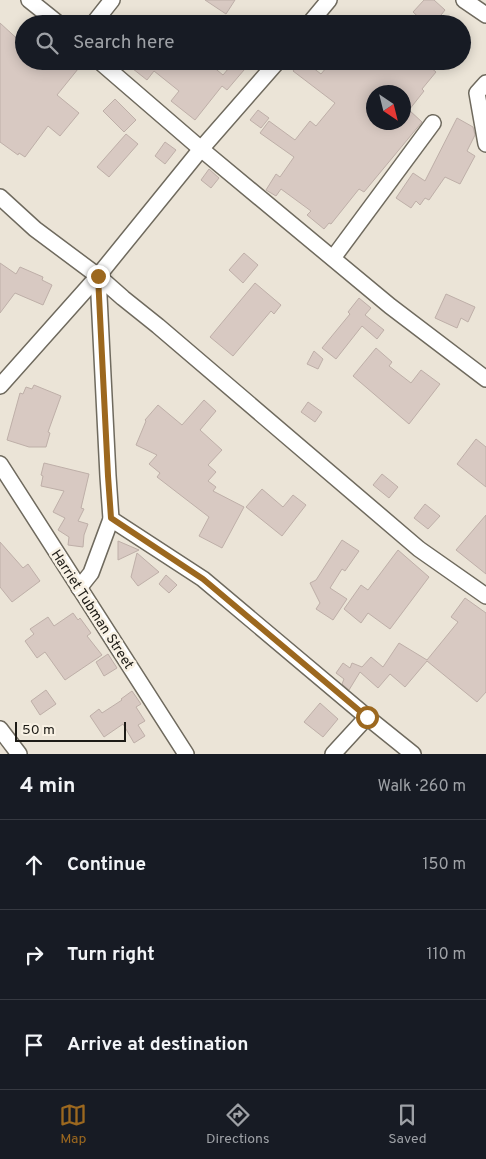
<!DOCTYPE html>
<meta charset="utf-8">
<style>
body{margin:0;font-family:Overpass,sans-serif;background:#20242c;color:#f1f3f6}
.compass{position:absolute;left:366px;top:85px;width:45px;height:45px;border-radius:50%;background:#171b24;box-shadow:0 2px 12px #0003;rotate:145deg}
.scale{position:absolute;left:15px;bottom:12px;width:111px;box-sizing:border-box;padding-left:5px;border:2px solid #1d1b16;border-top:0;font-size:14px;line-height:18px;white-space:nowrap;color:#1d1b16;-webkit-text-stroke:4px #f8f1e4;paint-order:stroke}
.stop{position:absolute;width:15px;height:15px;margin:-11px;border:4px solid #9c681f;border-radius:50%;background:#fff}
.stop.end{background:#9c681f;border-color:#fff;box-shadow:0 1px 5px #0008}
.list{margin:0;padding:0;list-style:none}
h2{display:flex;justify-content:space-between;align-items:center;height:65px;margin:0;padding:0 20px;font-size:21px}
h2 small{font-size:16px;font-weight:400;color:#9ea1a6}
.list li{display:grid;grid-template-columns:32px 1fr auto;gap:15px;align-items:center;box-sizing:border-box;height:90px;padding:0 20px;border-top:1px solid #363941}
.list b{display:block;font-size:19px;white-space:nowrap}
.list em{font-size:16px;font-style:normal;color:#9ea1a6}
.icon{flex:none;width:28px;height:28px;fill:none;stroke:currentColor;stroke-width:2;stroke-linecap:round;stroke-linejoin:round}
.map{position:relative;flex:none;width:486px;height:754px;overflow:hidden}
.search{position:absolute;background:#171b24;box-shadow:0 2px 12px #0003;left:15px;right:15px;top:15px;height:55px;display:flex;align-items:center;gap:12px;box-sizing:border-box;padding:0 18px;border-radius:28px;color:#9ea1a6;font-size:19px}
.sheet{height:335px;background:#171b24}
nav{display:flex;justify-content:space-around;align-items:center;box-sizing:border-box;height:70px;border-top:1px solid #363941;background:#171b24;font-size:14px;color:#9ea1a6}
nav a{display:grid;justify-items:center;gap:2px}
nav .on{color:#9c681f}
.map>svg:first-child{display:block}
.building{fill:#d8c9c2;stroke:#beafa8;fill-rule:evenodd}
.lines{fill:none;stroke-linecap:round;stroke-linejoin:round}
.minor-casing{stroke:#6f6a5e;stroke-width:18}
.minor{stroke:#fff;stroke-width:15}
.route{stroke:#9c681f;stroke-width:6}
.labels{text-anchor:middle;stroke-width:5;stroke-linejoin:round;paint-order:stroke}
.street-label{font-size:14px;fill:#1d1b16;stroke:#f8f1e4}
</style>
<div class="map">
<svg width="486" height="754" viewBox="0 0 486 754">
<rect width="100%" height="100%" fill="#ebe4d7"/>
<g class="building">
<polygon points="205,0 235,0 226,14"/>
<polygon points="424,0 434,0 445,10 434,24 426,24 413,12"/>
<polygon points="0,23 24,45 24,61 68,61 78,69 57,95 79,113 60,136 48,126 25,157 19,153 18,155 0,142"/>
<polygon points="123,61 206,61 223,75 234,62 244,70 227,90 222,86 195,120 171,101 179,91 154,71 147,80"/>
<path d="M301 61H304L321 74 332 61H423L436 72 422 89 424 91 409 110 422 122 364 192 359 189 331 224 329 223 324 229 307 215 311 211 281 189 276 196 266 190 276 174 280 177 294 157 260 133 269 121 295 140 310 121 316 126 335 103 293 71ZM374 92H404V122H374Z"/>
<polygon points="115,99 136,120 124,132 103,111"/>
<polygon points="258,110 269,118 261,128 250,120"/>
<polygon points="457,118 473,127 475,135 467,151 475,156 460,184 445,177 429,200 425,198 420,205 416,201 411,208 396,198 413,173 425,181"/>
<polygon points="126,134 138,144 109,177 97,167"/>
<polygon points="165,142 176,150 165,164 155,156"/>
<polygon points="209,169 219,178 211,188 201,180"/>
<polygon points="244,253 258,265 243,283 229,270"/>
<polygon points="0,263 16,274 20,267 43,277 42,280 52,285 43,305 15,293 0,313"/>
<polygon points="255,283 281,305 274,314 271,311 233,356 210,337"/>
<polygon points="446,294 475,307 468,322 461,318 457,328 435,318"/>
<polygon points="359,298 371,308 365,315 384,330 377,339 362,326 336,359 322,348 350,314 348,312"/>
<polygon points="376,348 392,362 389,366 411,383 421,370 440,384 409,424 353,376"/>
<polygon points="314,351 323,359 318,369 307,364"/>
<polygon points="34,385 61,396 48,432 50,433 46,447 29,447 7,440 20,393 23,394 26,387 32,389"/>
<polygon points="204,400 216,411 200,430 222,450 208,465 216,472 208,481 216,487 213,491 244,507 222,548 199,536 209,517 157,477 160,473 149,464 157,455 136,445 146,421 145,420 158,405 182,425"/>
<polygon points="308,402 322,412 315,422 301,412"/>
<polygon points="476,439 486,447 486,487 457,464"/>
<polygon points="44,463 89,474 81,508 84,509 78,521 88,524 84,535 83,547 68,545 69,537 58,530 65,518 53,512 64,491 41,486 43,476 41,475"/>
<polygon points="382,474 398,487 389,498 373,485"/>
<polygon points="262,489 283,507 293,495 306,505 282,536 246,507"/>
<polygon points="425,504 440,516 428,529 414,518"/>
<polygon points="486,515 486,574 456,550"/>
<polygon points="342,540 359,551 345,571 342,569 330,588 347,599 333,620 316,609 320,603 310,583 316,580"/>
<polygon points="118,541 139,550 118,560"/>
<polygon points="0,542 23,568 28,564 40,581 12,602 0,587"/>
<polygon points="398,550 429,577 390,629 368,613 361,623 344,609 361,585 368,590"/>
<polygon points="137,553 159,572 138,586 131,577"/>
<polygon points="166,575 177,585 169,593 159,584"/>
<polygon points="465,598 486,613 486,692 477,702 427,661 405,687 390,674 378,688 360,672 349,690 342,684 344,679 336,673 343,663 350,668 352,663 362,667 371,657 383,667 399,643 427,660 458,622 451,617"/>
<polygon points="73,613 78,620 80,618 91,633 87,636 102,655 65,680 45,652 37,658 25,641 34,634 30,629 48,617 54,626"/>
<polygon points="108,654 117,668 104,676 96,662"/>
<polygon points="46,690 56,704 40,715 31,701"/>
<polygon points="132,691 141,704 136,707 145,721 138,725 145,736 134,743 123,724 104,737 90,716 99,709 102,713 122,700 121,699"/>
<polygon points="320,703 338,719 323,737 304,722"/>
</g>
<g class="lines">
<g class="minor-casing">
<g id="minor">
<polyline points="29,0 59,24"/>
<polyline points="464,0 486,15"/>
<polyline points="93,24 112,0"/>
<polyline points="309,24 329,0"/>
<polyline points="99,61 201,149 390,306 486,379"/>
<polyline points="486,83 477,93 486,144"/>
<polyline points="0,197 35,229 98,276 123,298 158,326 419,549 486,596"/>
<polyline points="333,258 433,123"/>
<polyline points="0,386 98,276 201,149 278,61"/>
<polyline points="0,464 186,754"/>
<polyline points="111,519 203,579 367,717 413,754"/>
<polyline points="79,588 91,573 111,519 108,476 98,276"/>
<polyline points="0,729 19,754"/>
<polyline points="333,754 367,717"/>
</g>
</g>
<use href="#minor" class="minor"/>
</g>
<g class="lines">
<polyline class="route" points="98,276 108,476 111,518 203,579 367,717"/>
</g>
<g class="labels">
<g class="street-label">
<text transform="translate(93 609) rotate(57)" y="5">Harriet Tubman Street</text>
</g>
</g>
</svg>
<svg class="compass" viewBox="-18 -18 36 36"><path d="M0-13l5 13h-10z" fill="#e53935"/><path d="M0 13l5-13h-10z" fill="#9ea1a6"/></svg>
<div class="scale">50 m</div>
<div class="stop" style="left:367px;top:717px"></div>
<div class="stop end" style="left:98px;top:276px"></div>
<div class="search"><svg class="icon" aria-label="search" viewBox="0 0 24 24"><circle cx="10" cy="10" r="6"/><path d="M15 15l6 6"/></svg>Search here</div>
</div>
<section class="sheet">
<h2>4 min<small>Walk · 260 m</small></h2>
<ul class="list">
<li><svg class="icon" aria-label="ahead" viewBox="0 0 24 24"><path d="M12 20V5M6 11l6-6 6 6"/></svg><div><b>Continue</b></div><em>150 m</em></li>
<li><svg class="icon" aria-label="right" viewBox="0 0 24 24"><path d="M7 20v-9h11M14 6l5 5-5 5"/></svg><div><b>Turn right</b></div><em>110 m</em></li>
<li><svg class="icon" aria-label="arrive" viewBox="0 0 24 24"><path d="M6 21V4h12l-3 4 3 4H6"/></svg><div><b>Arrive at destination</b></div></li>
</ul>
</section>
<nav>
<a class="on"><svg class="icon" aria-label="map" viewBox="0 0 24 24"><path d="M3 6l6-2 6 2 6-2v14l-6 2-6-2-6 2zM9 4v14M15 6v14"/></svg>Map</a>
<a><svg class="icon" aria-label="directions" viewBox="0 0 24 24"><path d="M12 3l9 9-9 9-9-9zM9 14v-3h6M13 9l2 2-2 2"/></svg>Directions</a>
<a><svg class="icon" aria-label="saved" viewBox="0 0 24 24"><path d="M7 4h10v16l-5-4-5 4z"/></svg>Saved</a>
</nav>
